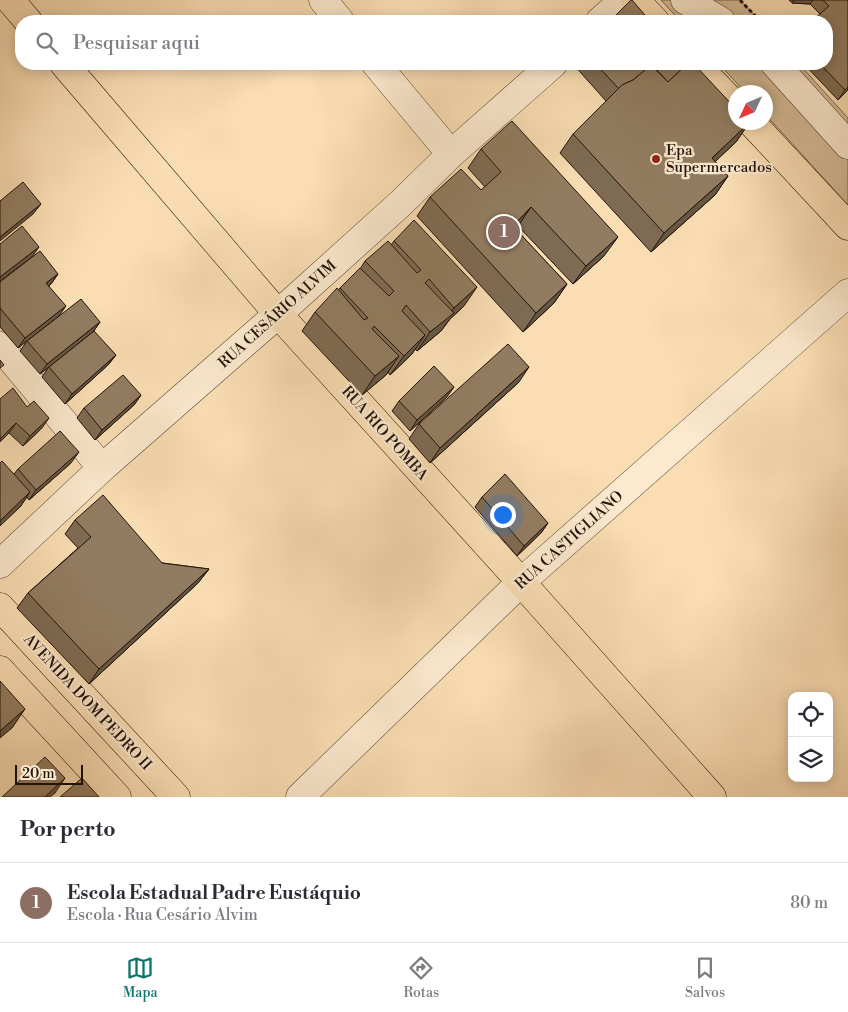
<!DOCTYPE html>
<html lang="pt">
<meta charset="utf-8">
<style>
body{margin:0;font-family:"Libre Bodoni",serif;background:#f7f7f7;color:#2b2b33}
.controls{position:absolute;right:15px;bottom:15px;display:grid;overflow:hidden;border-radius:10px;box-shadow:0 2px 12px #0003}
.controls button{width:45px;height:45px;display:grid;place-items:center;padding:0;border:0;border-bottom:1px solid #e1e1e2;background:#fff;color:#2b2b33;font:25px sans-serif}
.compass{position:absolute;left:728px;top:85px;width:45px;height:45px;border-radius:50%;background:#fff;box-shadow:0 2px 12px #0003;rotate:226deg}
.scale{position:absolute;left:15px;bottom:12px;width:68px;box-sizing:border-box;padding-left:5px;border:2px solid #211308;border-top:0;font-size:14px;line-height:18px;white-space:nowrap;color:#211308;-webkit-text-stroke:4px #fce9ce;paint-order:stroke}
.you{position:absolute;left:502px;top:514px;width:18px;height:18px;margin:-12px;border:4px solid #fff;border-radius:50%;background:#1a73e8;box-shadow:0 0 0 8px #1a73e833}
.badge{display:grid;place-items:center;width:32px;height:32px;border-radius:50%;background:#0f766e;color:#fff;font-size:16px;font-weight:700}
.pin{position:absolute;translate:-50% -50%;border:2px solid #fff;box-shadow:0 1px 5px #0006}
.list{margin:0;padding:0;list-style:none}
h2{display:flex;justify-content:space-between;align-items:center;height:65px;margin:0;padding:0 20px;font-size:21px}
h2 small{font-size:16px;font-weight:400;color:#7c7c81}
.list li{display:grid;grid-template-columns:32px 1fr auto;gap:15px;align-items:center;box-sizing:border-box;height:80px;padding:0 20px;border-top:1px solid #e1e1e2}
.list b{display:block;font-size:19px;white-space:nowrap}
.list p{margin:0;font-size:16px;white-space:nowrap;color:#7c7c81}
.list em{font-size:16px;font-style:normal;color:#7c7c81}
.icon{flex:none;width:28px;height:28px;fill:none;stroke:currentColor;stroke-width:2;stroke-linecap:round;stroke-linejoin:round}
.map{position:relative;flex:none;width:848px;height:797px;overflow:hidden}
.search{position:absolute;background:#fff;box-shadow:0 2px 12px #0003;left:15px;right:15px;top:15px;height:55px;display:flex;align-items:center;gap:12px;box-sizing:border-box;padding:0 18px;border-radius:20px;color:#7c7c81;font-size:19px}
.sheet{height:145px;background:#fff}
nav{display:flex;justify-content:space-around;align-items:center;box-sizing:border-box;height:70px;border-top:1px solid #e1e1e2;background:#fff;font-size:14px;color:#7c7c81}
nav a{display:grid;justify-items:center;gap:2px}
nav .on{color:#0f766e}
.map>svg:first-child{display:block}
.green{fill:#d5bb96;stroke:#7b674f}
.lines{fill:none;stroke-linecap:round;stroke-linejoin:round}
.minor-casing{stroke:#574633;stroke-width:29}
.major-casing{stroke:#211308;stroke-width:29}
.path{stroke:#211308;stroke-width:3;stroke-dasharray:4 2.5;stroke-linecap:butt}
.minor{stroke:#fce9ce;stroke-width:28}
.major{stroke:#faddb3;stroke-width:28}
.wall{fill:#7e6b53;stroke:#211308}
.shaded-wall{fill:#665744;stroke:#211308}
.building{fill:#927c61;stroke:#211308}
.poi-dot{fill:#8f2418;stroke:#fce9ce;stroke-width:2}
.labels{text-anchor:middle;stroke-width:4.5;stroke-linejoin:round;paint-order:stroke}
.poi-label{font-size:15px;fill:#211308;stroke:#fce9ce;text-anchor:start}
.street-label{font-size:15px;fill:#211308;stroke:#fce9ce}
</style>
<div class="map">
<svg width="848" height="797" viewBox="0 0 848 797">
<rect width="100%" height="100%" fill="#faddb3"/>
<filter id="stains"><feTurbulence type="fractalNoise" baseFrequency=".004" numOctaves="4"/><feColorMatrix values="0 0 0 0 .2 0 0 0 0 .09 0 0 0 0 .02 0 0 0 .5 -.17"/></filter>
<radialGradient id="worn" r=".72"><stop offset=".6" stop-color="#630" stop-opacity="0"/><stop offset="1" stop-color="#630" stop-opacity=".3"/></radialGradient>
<g class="green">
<polygon points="661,0 740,0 760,21 680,21"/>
<polygon points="719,64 799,64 848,118 848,205 766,115 766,92 745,92"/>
</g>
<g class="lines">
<g class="minor-casing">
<g id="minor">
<polyline points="323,0 340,21"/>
<polyline points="685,0 721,21"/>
<polyline points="600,21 624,0"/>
<polyline points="376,64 451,154"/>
<polyline points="775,64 848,145"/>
<polyline points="0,346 102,468"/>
<polyline points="0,564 102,468 278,314 400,204 451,154 553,64"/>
<polyline points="300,797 521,582 848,293"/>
</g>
</g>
<g class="major-casing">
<g id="major">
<polyline points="10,0 28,21"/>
<polyline points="635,0 655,21"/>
<polyline points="64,64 278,314 521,582 712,797"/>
<polyline points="695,64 736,106"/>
<polyline points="751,122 848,226"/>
<polyline points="0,607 176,797"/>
<polyline points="0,670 117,797"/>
</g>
</g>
<g class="path">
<polyline points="740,0 760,21"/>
<polyline points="753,21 757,19"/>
</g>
<use href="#minor" class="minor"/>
<use href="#major" class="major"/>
</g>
<g class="wall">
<polygon points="789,0 848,0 848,90 838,100 804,64 827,64 820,14 810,4 792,3"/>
<polygon points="573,64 680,64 683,68 749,123 736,142 715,161 728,176 715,195 651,252 560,153 573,134 606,101"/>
<polygon points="481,149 604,256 573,284 518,226 515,229 567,284 554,303 523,332 417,216 430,197 481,190 485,187 468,168"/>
<polygon points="394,241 464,306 450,319 441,331 417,351 415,349 412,354 390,375 388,372 386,375 362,395 302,331 315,312 360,269 365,261 391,245"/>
<polygon points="58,274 51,284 49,286 59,316 18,348 0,327 0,282"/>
<polygon points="100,322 93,332 116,355 108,365 65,404 42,377 48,368 40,374 20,351 27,341"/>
<polygon points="519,382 430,463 409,439 419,424"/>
<polygon points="141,395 134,405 95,440 77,418 84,408"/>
<polygon points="447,397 410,431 392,411 399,401"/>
<polygon points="0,399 42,428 23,446 9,433 0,442"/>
<polygon points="71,463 29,500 27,497 20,507 14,474 18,469"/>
<polygon points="482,497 548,523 541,533 517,556 475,507"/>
<polygon points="75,520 162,563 209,569 198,583 89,684 17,608 28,593 78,548 65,534"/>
</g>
<g class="shaded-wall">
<polygon points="794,0 813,0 810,4 792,3"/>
<polygon points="848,87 848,90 838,100 845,90"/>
<polygon points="749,123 736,142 699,177 712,158"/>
<polygon points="728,176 715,195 651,252 664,233"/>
<polygon points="41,204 33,214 0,241 0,237"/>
<polygon points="531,207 518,226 499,245 513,226"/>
<polygon points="618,237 604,256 573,284 586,266"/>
<polygon points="39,247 32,257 0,281 0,277"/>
<polygon points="58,274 51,284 39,293 46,283"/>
<polygon points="567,284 554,303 523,332 536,313"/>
<polygon points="477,287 464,306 450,319 441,331 417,351 430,332 447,318 454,308"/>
<polygon points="66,306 59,316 18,348 25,338"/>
<polygon points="100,322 93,332 40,374 47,364"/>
<polygon points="425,335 412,354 390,375 404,356"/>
<polygon points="116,355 108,365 65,404 72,394"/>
<polygon points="399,356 386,375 362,395 375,376"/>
<polygon points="529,367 519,382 430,463 440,448"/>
<polygon points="454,387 447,397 410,431 417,420"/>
<polygon points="141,395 134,405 95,440 102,430"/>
<polygon points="49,418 42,428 23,446 30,436"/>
<polygon points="16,423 9,433 0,442 0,439"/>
<polygon points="79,452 71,463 29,500 36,490"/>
<polygon points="30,492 20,507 0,526 0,521"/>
<polygon points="548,523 541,533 517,556 524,546"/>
<polygon points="209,569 198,583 89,684 99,669"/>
<polygon points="25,709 12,728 0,738 0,731"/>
<polygon points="65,778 55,793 50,797 45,797"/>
</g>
<g class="building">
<polygon points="631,0 632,0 650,21 610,21"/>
<polygon points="823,0 848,0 848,87 845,90 820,64 827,64 827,21 812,21 829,6"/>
<polygon points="596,64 653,64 633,80 622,85 619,89"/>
<polygon points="655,64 680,64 683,68 668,82 653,66"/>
<polygon points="687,64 694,64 736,109 736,122 748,122 749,123 712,158 728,176 664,233 573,134 622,85 633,80 651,65 668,82"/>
<polygon points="512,121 618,237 586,266 531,207 513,226 567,284 536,313 430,197 461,169 481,190 501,172 481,149"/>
<polygon points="23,182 41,204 0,237 0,201"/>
<polygon points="414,220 477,287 454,308 429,279 425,283 454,313 430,332 406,305 402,311 425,335 404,356 374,326 372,329 399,356 375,376 315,312 337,288 364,320 368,318 340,288 360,268 389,296 394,291 365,261 388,241 417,273 421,270 394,241"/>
<polygon points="22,226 39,247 0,277 0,244"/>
<polygon points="40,251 58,274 46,283 66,306 25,338 0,308 0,282"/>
<polygon points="81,299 100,322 47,364 27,341"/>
<polygon points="94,331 116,355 72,394 49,367"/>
<polygon points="508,344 529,367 440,448 419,424"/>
<polygon points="0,360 4,365 0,368"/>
<polygon points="434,366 454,387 417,420 399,401"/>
<polygon points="123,375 141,395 102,430 84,408"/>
<polygon points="13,388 27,407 34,401 49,418 30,436 16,423 0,439 0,399"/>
<polygon points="60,431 79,452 36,490 18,469"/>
<polygon points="2,461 30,492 0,521 0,463"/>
<polygon points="505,474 548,523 524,546 482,497"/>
<polygon points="103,495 162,563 209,569 99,669 28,593 91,537 75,520"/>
<polygon points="0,681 25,709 0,731"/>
<polygon points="45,757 65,778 45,797 2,797"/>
<polygon points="82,778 99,797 60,797"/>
</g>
<circle class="poi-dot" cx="656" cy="159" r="5"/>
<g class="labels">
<g class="poi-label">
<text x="666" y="155">Epa<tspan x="666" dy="17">Supermercados</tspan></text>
</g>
<g class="street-label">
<text transform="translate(277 314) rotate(-42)" y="5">RUA CESÁRIO ALVIM</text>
<text transform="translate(385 433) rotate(48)" y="5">RUA RIO POMBA</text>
<text transform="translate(569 540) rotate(-42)" y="5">RUA CASTIGLIANO</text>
<text transform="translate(88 702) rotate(47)" y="5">AVENIDA DOM PEDRO II</text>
</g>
</g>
<rect width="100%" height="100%" filter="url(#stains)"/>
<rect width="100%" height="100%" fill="url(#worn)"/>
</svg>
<div class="controls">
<button><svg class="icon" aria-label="locate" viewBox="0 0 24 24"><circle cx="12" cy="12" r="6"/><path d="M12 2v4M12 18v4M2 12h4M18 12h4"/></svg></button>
<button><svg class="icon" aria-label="layers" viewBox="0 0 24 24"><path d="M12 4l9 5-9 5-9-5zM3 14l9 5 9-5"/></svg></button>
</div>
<svg class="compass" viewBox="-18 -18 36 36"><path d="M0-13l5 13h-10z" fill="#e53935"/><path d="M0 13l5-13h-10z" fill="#7c7c81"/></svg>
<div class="scale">20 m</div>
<div class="you"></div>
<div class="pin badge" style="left:504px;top:232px;background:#8d6e63">1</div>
<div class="search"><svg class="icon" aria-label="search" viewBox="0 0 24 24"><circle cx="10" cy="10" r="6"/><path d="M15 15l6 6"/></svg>Pesquisar aqui</div>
</div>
<section class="sheet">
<h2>Por perto<small></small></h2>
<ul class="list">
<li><span class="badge" style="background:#8d6e63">1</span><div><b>Escola Estadual Padre Eustáquio</b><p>Escola · Rua Cesário Alvim</p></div><em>80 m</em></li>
</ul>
</section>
<nav>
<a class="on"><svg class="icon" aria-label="map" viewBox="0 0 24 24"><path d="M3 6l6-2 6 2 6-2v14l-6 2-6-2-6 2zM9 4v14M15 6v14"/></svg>Mapa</a>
<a><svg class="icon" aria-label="directions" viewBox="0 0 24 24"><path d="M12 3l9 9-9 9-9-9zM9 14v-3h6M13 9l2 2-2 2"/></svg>Rotas</a>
<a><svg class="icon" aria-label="saved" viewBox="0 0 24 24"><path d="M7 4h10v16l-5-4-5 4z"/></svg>Salvos</a>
</nav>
